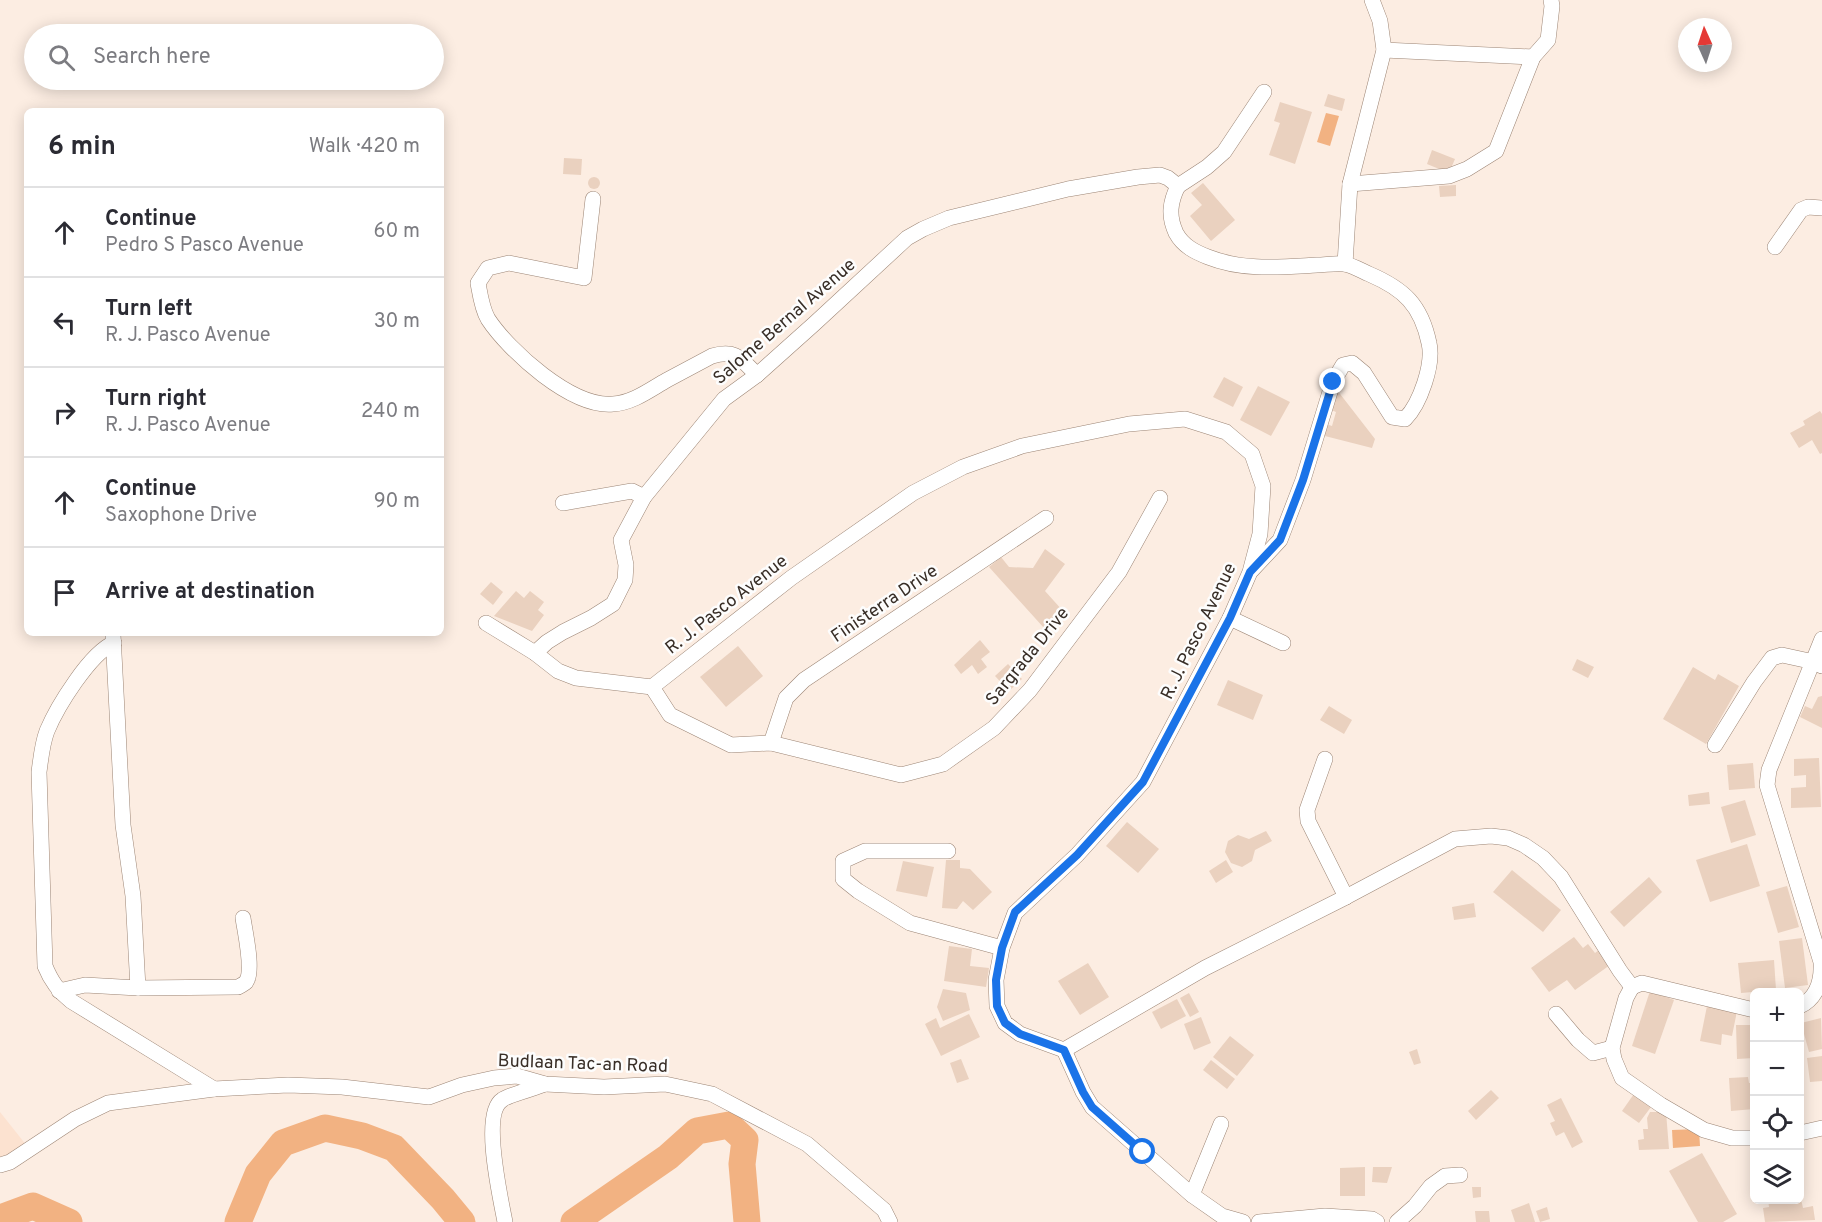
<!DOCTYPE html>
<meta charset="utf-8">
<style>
body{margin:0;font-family:Overpass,sans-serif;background:#f7f7f7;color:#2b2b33}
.controls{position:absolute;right:18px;bottom:18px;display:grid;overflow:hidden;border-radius:9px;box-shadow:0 3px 15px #0003}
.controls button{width:54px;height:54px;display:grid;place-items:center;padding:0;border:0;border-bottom:2px solid #e1e1e2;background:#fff;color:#2b2b33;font:30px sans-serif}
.compass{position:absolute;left:1678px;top:18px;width:54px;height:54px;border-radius:50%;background:#fff;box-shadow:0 3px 15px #0003;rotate:357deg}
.stop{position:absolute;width:18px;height:18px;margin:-14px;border:4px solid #1a73e8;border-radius:50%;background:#fff}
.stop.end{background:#1a73e8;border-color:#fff;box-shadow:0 2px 6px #0008}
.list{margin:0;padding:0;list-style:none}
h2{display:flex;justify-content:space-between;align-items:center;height:78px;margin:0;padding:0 24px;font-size:26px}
h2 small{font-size:20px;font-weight:400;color:#7c7c81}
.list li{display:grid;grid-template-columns:39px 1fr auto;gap:18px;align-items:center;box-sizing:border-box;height:90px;padding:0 24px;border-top:2px solid #e1e1e2}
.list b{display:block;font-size:22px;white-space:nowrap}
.list p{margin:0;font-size:20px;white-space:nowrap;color:#7c7c81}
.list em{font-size:20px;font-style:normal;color:#7c7c81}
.icon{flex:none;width:33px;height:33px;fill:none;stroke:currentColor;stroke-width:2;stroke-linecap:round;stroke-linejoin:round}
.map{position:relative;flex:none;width:1822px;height:1222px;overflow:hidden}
.search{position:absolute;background:#fff;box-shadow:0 3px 15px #0003;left:24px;top:24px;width:420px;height:66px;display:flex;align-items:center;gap:15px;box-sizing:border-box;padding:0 21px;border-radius:33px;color:#7c7c81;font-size:22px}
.panel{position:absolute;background:#fff;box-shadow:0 3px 15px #0003;left:24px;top:108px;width:420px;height:528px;border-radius:9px}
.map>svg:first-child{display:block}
.built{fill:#fce2d0}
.water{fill:#f2b282}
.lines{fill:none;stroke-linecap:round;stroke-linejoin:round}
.river{stroke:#f2b282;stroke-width:27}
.building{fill:#ead1bf}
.minor-casing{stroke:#9c8575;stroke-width:16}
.minor{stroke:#fff;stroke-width:15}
.route{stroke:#1a73e8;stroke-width:8}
.labels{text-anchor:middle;stroke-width:5;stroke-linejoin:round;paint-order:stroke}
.street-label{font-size:18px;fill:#382e27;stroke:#fdfdfd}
</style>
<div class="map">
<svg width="1822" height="1222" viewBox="0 0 1822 1222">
<rect width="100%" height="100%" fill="#fcede2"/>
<polygon class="built" points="0,1112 27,1146 0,1159"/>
<g class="water">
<polygon points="1326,113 1339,116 1330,146 1317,142"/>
<polygon points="1699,1129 1700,1146 1673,1148 1672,1130"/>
</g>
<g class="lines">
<g class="river">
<polyline points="0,1218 33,1206 69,1222"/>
<polyline points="238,1222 258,1174 283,1143 325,1128 362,1136 394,1148 443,1199 462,1222"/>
<polyline points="574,1222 668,1157 697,1131 729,1125 745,1140 742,1164 747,1222"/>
</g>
</g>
<g class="building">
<polygon points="1328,94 1345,99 1342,111 1324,106"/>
<polygon points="1280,102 1312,112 1295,164 1269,155 1280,123 1274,121"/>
<polygon points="1432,150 1455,159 1449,173 1427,164"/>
<polygon points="564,158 582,159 581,175 563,174"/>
<circle cx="594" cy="183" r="6"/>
<polygon points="1203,183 1235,220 1211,241 1190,216 1202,205 1191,193"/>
<polygon points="1456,185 1456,196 1440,197 1439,186"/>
<polygon points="1224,377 1243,387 1233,407 1213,397"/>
<polygon points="1258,386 1290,402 1271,436 1240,420"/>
<polygon points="1337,390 1375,439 1372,448 1321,435 1323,423 1332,426 1336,412 1329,409"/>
<polygon points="1820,411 1822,414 1822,453 1820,454 1812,440 1799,448 1790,433 1805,425 1803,421"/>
<polygon points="1045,549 1065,564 1045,591 1063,611 1044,628 989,567 1001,557 1009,567 1033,568"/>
<polygon points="491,582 503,592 493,605 480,594"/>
<polygon points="516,591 524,598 530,591 544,602 538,610 544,615 532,631 494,616"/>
<polygon points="980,640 990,652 981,659 987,667 978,674 972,665 961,674 954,665"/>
<polygon points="738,646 763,676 726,707 700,677"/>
<polygon points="1577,659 1594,667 1588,678 1572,670"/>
<polygon points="1008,664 1022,679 1009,691 995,676"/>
<polygon points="1693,667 1715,680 1718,674 1739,686 1706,744 1663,719"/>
<polygon points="1228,680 1263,695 1253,720 1217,705"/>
<polygon points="1822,696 1822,728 1800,717 1805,706 1812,709 1818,697"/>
<polygon points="1329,706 1352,720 1344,734 1320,720"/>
<polygon points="1819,758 1821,807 1791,808 1791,788 1806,787 1806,775 1794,776 1794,759"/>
<polygon points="1753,763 1755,788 1729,790 1727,765"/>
<polygon points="1709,792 1710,804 1689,806 1688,795"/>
<polygon points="1745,800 1756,835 1731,843 1721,807"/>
<polygon points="1127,822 1159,849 1138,873 1106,846"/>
<polygon points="1266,831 1272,841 1255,850 1252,861 1242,867 1231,863 1225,852 1228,841 1238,835 1249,839"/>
<polygon points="1747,844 1760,886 1710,902 1696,860"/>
<polygon points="946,860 960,860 960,868 970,869 992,892 973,910 963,901 957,909 942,908"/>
<polygon points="1226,860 1233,872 1216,883 1209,871"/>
<polygon points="903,861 934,867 927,897 896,891"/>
<polygon points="1512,870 1561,910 1543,932 1493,892"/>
<polygon points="1649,877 1662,892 1624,927 1610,912"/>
<polygon points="1787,886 1799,927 1778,933 1766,892"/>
<polygon points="1474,903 1476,917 1454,920 1452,907"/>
<polygon points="1574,937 1583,948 1588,944 1595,953 1599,950 1610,965 1575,990 1567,980 1549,992 1531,968"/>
<polygon points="1802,938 1808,985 1785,988 1779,941"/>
<polygon points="949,946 972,949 970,966 989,968 986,987 944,981"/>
<polygon points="1774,960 1776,990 1741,993 1738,963"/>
<polygon points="1088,963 1109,997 1080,1015 1058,981"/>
<polygon points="943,989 966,993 970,1010 943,1021 937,1007"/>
<polygon points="1650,991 1674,1000 1655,1054 1632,1046"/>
<polygon points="1189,993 1199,1012 1190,1017 1180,998"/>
<polygon points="1177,999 1186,1016 1161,1029 1152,1012"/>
<polygon points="1707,1006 1737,1011 1732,1036 1722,1034 1721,1045 1700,1041"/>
<polygon points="969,1014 980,1037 941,1056 925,1024 936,1018 940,1028"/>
<polygon points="1201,1017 1211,1043 1194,1050 1184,1024"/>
<polygon points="1821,1018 1822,1049 1809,1052 1801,1023"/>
<polygon points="1736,1025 1754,1025 1754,1058 1737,1059"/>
<polygon points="1230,1036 1254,1055 1237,1076 1213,1057"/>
<polygon points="1417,1049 1421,1063 1414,1065 1409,1052"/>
<polygon points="1822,1056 1822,1081 1810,1082 1807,1058"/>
<polygon points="961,1059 969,1079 957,1083 950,1063"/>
<polygon points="1211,1060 1235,1079 1227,1089 1203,1070"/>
<polygon points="1748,1077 1749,1083 1754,1083 1754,1109 1731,1111 1729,1078"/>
<polygon points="1800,1079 1801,1079 1804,1114 1800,1114"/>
<polygon points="1491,1090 1499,1098 1476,1120 1468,1111"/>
<polygon points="1636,1091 1654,1103 1639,1123 1622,1111"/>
<polygon points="1561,1098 1583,1142 1572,1148 1564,1132 1556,1136 1550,1123 1555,1121 1547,1105"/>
<polygon points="1650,1112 1666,1112 1669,1149 1639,1150 1638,1140 1644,1139 1643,1129 1648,1129 1647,1118"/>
<polygon points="1702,1153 1737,1214 1723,1222 1698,1222 1669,1171"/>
<polygon points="1365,1167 1365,1196 1340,1196 1340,1168"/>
<polygon points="1373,1167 1392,1167 1387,1183 1372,1182"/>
<polygon points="1472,1187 1481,1187 1481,1197 1473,1198"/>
<polygon points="1800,1195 1803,1208 1813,1206 1815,1220 1765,1222 1763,1208 1769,1207 1768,1200 1800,1200"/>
<polygon points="1529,1203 1535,1222 1515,1222 1511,1210"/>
<polygon points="1547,1207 1550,1219 1540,1222 1536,1211"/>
<polygon points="1475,1211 1489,1211 1490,1222 1476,1222"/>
</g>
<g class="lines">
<g class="minor-casing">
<g id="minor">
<polyline points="1384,50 1533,57"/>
<polyline points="1350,184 1449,176 1467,169 1496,151 1533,57 1548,40 1552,6 1551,0"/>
<path d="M1178 186C1170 202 1168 216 1176 233 1183 246 1195 252 1208 257 1243 271 1280 267 1317 265 1325 265 1335 263 1344 264 1352 265 1362 271 1369 274 1404 289 1421 305 1429 343 1434 364 1420 404 1405 419L1392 417 1364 373 1352 363 1343 365 1333 382 1303 480 1280 540 1252 570"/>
<polyline points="1178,186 1207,167 1224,152 1264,92"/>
<path d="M593 199 584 278 509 263 488 268 478 283C480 294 482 309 488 319 509 351 572 408 613 404 633 403 651 389 667 380 682 372 697 364 712 356 736 349 741 359 757 375"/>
<polyline points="1775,247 1801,210 1808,207 1822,208"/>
<polyline points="1345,264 1350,184 1384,50 1380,21 1372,0"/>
<polyline points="563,503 632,491 644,497"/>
<polyline points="1230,618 1283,643"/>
<polyline points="486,623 535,653 558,671 576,678 652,687"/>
<polyline points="113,635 123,825 133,896 138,988"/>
<path d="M114 643C90 653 57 707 47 731 42 744 41 758 39 772L45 966C51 981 58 991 71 1001L214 1089"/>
<polyline points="535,653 547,642 563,632 591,618 613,604 625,580 626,565 621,540 644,497 724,399 757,375 814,324 907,238 923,229 949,218 1068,189 1138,177 1160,175 1168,178 1178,186"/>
<polyline points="652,687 791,578 913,493 963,467 1022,446 1129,424 1185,419 1226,432 1252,454 1263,486 1260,534 1250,572 1230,618 1143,782 1077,855 1015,913 1002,948 996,980 997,1006 1005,1023 1020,1034 1064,1050"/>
<polyline points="652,687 670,715 731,745 771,743 901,775 943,764 994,728 1030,690 1119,572 1160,498"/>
<polyline points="771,743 786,698 804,680 1046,518"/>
<polyline points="1715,745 1754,682 1772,658 1782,655 1814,662 1822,666"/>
<polyline points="1325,759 1307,810 1308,821 1346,897"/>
<polyline points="948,851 865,851 843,861 843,879 858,891 910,923 1002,948"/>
<polyline points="1632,987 1626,998 1612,1048 1614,1059 1622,1078 1661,1105 1704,1130 1732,1138 1754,1138"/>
<polyline points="1632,987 1642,983 1754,1010"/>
<path d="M59 991 85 985 138 988 238 987C240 986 244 984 246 982 254 971 245 932 243 918"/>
<path d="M1800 1006C1817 998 1822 980 1821 962L1767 785 1769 770 1822 639"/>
<polyline points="1556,1014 1578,1040 1593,1053 1612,1048"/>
<polyline points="1064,1050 1205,968 1346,897 1455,839 1491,836 1508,838 1524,845 1543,858 1561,877 1620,971 1632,987"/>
<polyline points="1064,1050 1083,1092 1092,1107 1192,1195 1222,1216 1243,1222"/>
<polyline points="1800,1133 1822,1128"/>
<polyline points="0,1165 10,1162 75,1119 108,1103 214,1089 288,1085 342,1087 429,1097 462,1085 494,1078 517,1076 545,1084 604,1087 665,1084 712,1094 807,1144 884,1210 890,1222"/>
<polyline points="1192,1195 1221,1124"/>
<path d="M505 1222C501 1200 481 1114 502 1100 508 1095 536 1088 545 1084"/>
<polyline points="1259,1222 1325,1216 1372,1219 1377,1222"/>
<polyline points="1397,1222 1415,1206 1431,1186 1445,1176 1460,1175"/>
</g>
</g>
<use href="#minor" class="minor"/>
</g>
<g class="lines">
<polyline class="route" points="1143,1152 1092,1107 1083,1092 1064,1050 1020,1034 1005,1023 997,1006 996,980 1002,948 1015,912 1077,855 1143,782 1230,618 1250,572 1280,540 1303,480 1333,382"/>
</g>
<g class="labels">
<g class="street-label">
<text transform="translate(784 321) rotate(-41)" y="6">Salome Bernal Avenue</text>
<text transform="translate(884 603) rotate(-34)" y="6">Finisterra Drive</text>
<text transform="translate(726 604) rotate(-38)" y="6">R. J. Pasco Avenue</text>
<text transform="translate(1198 631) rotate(-64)" y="6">R. J. Pasco Avenue</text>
<text transform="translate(1027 656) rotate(-51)" y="6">Sargrada Drive</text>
<text transform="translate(583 1063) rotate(2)" y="6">Budlaan Tac-an Road</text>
</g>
</g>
</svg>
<div class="controls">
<button>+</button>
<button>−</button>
<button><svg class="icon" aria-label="locate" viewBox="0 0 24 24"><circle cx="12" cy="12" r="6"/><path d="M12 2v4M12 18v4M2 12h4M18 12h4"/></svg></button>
<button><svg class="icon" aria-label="layers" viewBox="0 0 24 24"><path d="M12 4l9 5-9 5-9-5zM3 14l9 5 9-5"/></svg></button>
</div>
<svg class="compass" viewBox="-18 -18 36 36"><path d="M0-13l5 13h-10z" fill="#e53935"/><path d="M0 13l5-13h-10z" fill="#7c7c81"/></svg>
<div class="stop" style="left:1143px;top:1152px"></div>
<div class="stop end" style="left:1333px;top:382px"></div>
<div class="search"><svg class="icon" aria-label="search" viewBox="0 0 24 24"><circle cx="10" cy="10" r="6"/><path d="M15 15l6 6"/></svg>Search here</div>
<section class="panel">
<h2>6 min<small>Walk · 420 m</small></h2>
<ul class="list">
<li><svg class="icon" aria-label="ahead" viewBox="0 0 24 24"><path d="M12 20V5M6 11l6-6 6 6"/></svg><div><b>Continue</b><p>Pedro S Pasco Avenue</p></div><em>60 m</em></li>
<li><svg class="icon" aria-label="left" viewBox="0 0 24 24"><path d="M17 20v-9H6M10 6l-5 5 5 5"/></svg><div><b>Turn left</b><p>R. J. Pasco Avenue</p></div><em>30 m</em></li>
<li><svg class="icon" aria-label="right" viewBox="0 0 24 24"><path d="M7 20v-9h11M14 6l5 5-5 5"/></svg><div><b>Turn right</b><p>R. J. Pasco Avenue</p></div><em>240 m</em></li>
<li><svg class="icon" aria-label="ahead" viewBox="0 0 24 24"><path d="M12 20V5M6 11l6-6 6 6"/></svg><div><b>Continue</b><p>Saxophone Drive</p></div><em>90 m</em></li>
<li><svg class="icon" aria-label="arrive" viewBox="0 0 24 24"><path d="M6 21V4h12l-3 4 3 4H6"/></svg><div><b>Arrive at destination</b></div></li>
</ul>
</section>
</div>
